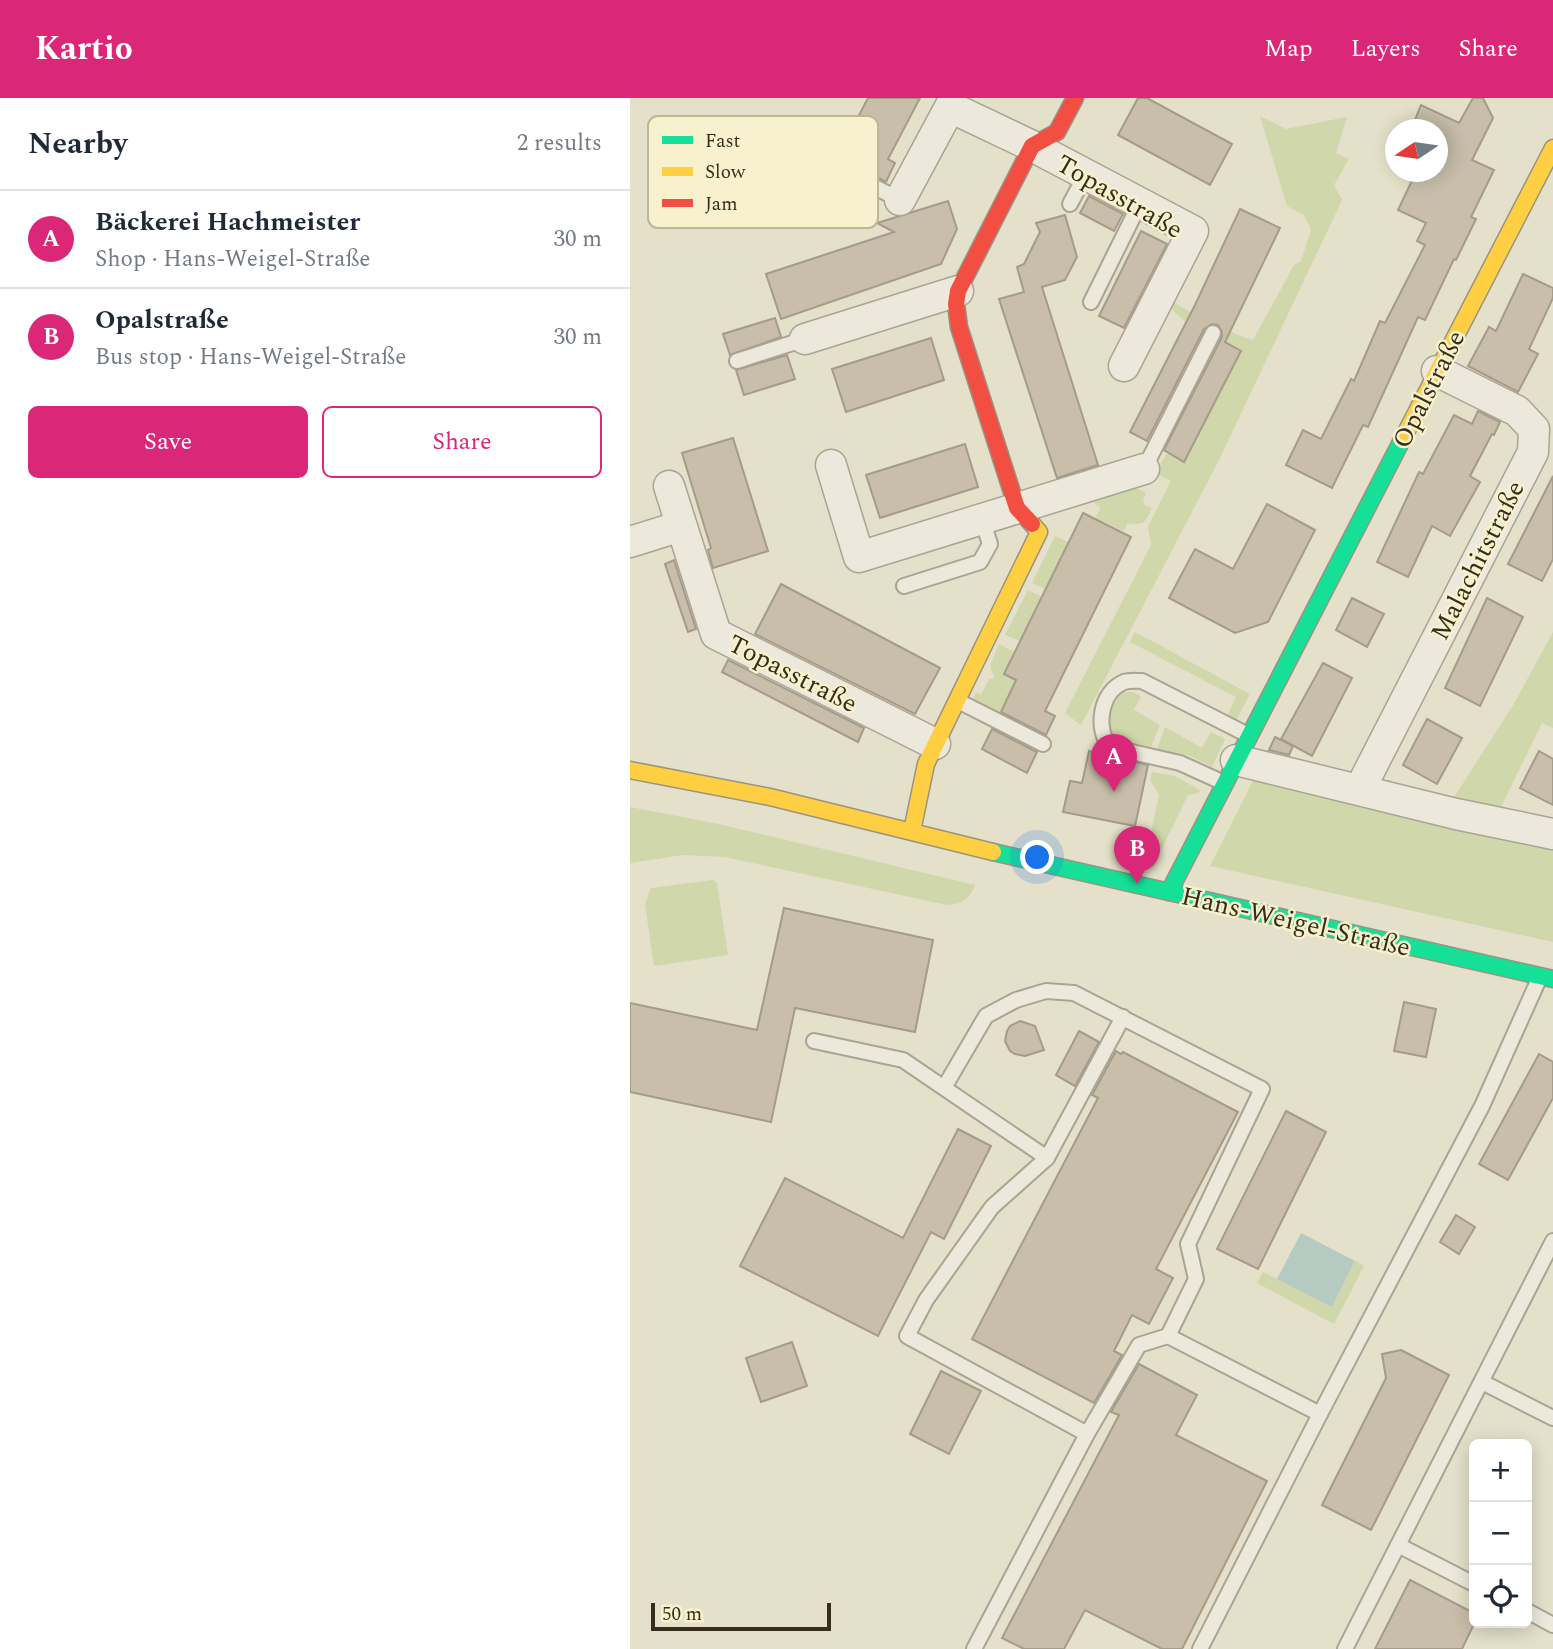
<!DOCTYPE html>
<meta charset="utf-8">
<style>
body{margin:0;font-family:Spectral,serif;background:#f6f6f7;color:#1f2937}
.controls{position:absolute;right:21px;bottom:21px;display:grid;overflow:hidden;border-radius:10px;box-shadow:0 4px 18px #0003}
.controls button{width:63px;height:63px;display:grid;place-items:center;padding:0;border:0;border-bottom:2px solid #e0e1e3;background:#fff;color:#1f2937;font:35px sans-serif}
.compass{position:absolute;left:755px;top:21px;width:63px;height:63px;border-radius:50%;background:#fff;box-shadow:0 4px 18px #0003;rotate:257deg}
.scale{position:absolute;left:21px;bottom:18px;width:180px;box-sizing:border-box;padding-left:7px;border:4px solid #382d1b;border-top:0;font-size:19px;line-height:24px;white-space:nowrap;color:#382d1b;-webkit-text-stroke:5px #f7f1cd;paint-order:stroke}
.you{position:absolute;left:408px;top:760px;width:24px;height:24px;margin:-18px;border:5px solid #fff;border-radius:50%;background:#1a73e8;box-shadow:0 0 0 10px #1a73e833}
.badge{display:grid;place-items:center;width:46px;height:46px;border-radius:50%;background:#db2777;color:#fff;font-size:23px;font-weight:700}
.pin{position:absolute;translate:-50% -58px;filter:drop-shadow(0 2px 4px #0008)}
.pin::after{content:'';position:absolute;top:37px;width:24px;height:21px;background:inherit;clip-path:polygon(0 0,100% 0,50% 100%)}
.list{margin:0;padding:0;list-style:none}
h2{display:flex;justify-content:space-between;align-items:center;height:91px;margin:0;padding:0 28px;font-size:30px}
h2 small{font-size:23px;font-weight:400;color:#747a83}
.list li{display:grid;grid-template-columns:46px 1fr auto;gap:21px;align-items:center;box-sizing:border-box;height:98px;padding:0 28px;border-top:2px solid #e0e1e3}
.list b{display:block;font-size:26px;white-space:nowrap}
.list p{margin:0;font-size:23px;white-space:nowrap;color:#747a83}
.list em{font-size:23px;font-style:normal;color:#747a83}
.actions{display:flex;gap:14px;padding:21px 28px}
.actions a{flex:1;padding:16px 0;border:2px solid #db2777;border-radius:10px;text-align:center;font-size:24px;color:#db2777}
.actions .main{background:#db2777;color:#fff}
.icon{flex:none;width:38px;height:38px;fill:none;stroke:currentColor;stroke-width:2;stroke-linecap:round;stroke-linejoin:round}
.map{position:relative;flex:none;width:923px;height:1551px;overflow:hidden}
header{display:flex;align-items:center;gap:42px;box-sizing:border-box;height:98px;padding:0 35px;background:#db2777;color:#fff}
header strong{font-size:33px}
nav{display:flex;gap:38px;margin-inline-start:auto;font-size:24px}
main{display:flex}
aside{flex:1;background:#fff}
.map>svg:first-child{display:block}
.green{fill:#d0d7aa}
.water{fill:#b5cac0}
.building{fill:#c8beaa;stroke:#a49b89;stroke-width:2}
.lines{fill:none;stroke-linecap:round;stroke-linejoin:round}
.lane-casing{stroke:#a9a493;stroke-width:18}
.street-casing{stroke:#a9a493;stroke-width:33}
.fast-casing{stroke:#999383;stroke-width:19}
.slow-casing{stroke:#999383;stroke-width:19}
.jam-casing{stroke:#999383;stroke-width:19}
.lane{stroke:#ece9dc;stroke-width:14}
.street{stroke:#ece9dc;stroke-width:30}
.fast{stroke:#16e098;stroke-width:16}
.slow{stroke:#ffcf43;stroke-width:16}
.jam{stroke:#f24e42;stroke-width:16}
.labels{text-anchor:middle;stroke-width:5;stroke-linejoin:round;paint-order:stroke}
.street-label{font-size:26px;fill:#382d1b;stroke:#f7f1cd}
.key{fill:#f7f1cd;stroke:#beb698;stroke-width:2}
.key-label{font-size:19px;fill:#382d1b}
</style>
<header>
<strong>Kartio</strong>
<nav><a>Map</a><a>Layers</a><a>Share</a></nav>
</header>
<main>
<aside>
<h2>Nearby<small>2 results</small></h2>
<ul class="list">
<li><span class="badge">A</span><div><b>Bäckerei Hachmeister</b><p>Shop · Hans-Weigel-Straße</p></div><em>30 m</em></li>
<li><span class="badge">B</span><div><b>Opalstraße</b><p>Bus stop · Hans-Weigel-Straße</p></div><em>30 m</em></li>
</ul>
<div class="actions"><a class="main">Save</a><a>Share</a></div>
</aside>
<div class="map">
<svg width="923" height="1551" viewBox="0 0 923 1551">
<rect width="100%" height="100%" fill="#e4e0c9"/>
<g class="green">
<path d="M630 18 656 31 717 19 706 55 719 61 704 87 712 102 589 362 451 627 435 615 521 447 518 429 541 383 525 375 537 355 554 363 611 253 556 224 540 210 541 203 564 216 569 208C586 224 600 236 623 242L664 167 671 163 681 132 674 117 657 108Z"/>
<path d="M497 386 516 395 513 402 515 407 522 410C513 428 515 425 497 426L494 433 465 420 470 412 469 408 465 406 463 397Z"/>
<polygon points="425,438 438,444 416,491 402,485"/>
<polygon points="398,492 412,499 390,543 375,537"/>
<polygon points="505,534 620,596 604,626 597,619 606,599 500,544"/>
<polygon points="923,534 923,630 912,625 868,715 821,704 882,609"/>
<polygon points="369,546 384,554 374,576 386,582 368,618 342,603 346,594 351,597 359,581 365,580 360,568"/>
<path d="M494 594H503L511 598 504 612 530 627 521 649C512 647 501 647 492 643 471 632 479 606 494 594Z"/>
<polygon points="535,629 572,650 581,634 595,641 582,669 558,657 527,651"/>
<polygon points="522,674 545,678 570,692 569,695 558,697 529,756 517,753 529,697 520,682"/>
<polygon points="626,677 923,746 923,844 580,768"/>
<path d="M0 709 89 726 345 787C339 802 332 805 317 807L95 759 53 757 0 765Z"/>
<polygon points="83,782 87,785 98,857 24,868 15,806 21,790"/>
<polygon points="725,1163 734,1168 704,1226 627,1185 633,1174 702,1209"/>
</g>
<polygon class="water" points="671,1135 725,1163 702,1209 647,1181"/>
<g class="building">
<polygon points="238,0 290,0 258,61 265,65 256,84 201,55 211,37 217,40"/>
<polygon points="508,0 517,0 602,46 580,87 488,37"/>
<polygon points="843,0 853,0 863,20 842,62 864,72 841,119 846,121 826,162 824,161 795,222 788,219 738,329 733,327 702,390 656,367 673,332 691,341 721,281 724,283 750,223 755,225 795,147 787,143 796,125 768,112 786,74 808,74 808,32 781,32 791,7 829,25"/>
<polygon points="459,98 493,116 484,133 450,115"/>
<polygon points="318,103 327,131 311,166 151,221 136,176 264,134 247,125"/>
<polygon points="610,111 650,130 595,244 611,253 554,364 534,352 592,239 592,234 588,227 582,226 574,231 517,343 500,334 565,207"/>
<polygon points="435,117 447,159 435,182 412,189 468,367 427,380 369,201 394,194 387,169 394,166 410,134 406,125"/>
<polygon points="511,133 537,146 494,230 469,218"/>
<polygon points="893,176 923,190 923,200 899,251 908,256 888,294 838,268 859,229 866,233"/>
<polygon points="145,220 151,239 100,257 93,236"/>
<polygon points="301,240 314,282 216,314 202,271"/>
<polygon points="157,257 165,281 114,297 106,272"/>
<polygon points="848,313 870,324 864,337 862,336 840,378 850,384 820,438 802,428 778,479 747,464 789,374 793,376 824,317 842,326"/>
<polygon points="103,340 138,453 83,470 78,452 81,450 52,355"/>
<polygon points="335,346 348,389 250,420 236,377"/>
<polygon points="923,378 923,461 912,483 878,466"/>
<polygon points="637,406 685,432 638,524 605,535 539,500 565,451 603,471"/>
<polygon points="453,415 501,439 415,613 425,618 416,637 371,614 386,582 374,576"/>
<polygon points="44,462 66,531 58,534 35,466"/>
<polygon points="151,486 310,570 285,616 125,536"/>
<polygon points="722,500 754,516 737,549 706,532"/>
<polygon points="857,500 893,519 850,608 815,590"/>
<polygon points="98,562 234,630 228,644 92,574"/>
<polygon points="693,565 722,580 682,658 651,641"/>
<polygon points="797,621 832,640 807,686 773,667"/>
<polygon points="362,631 407,654 397,675 352,651"/>
<polygon points="645,639 663,648 659,657 639,652"/>
<polygon points="459,653 518,667 505,728 433,714 440,683 452,685"/>
<polygon points="909,653 923,661 923,707 890,690"/>
<polygon points="154,810 303,842 285,934 165,910 141,1024 0,994 0,905 127,932"/>
<polygon points="774,904 806,911 796,959 764,953"/>
<polygon points="390,923 405,928 414,952 395,958 385,956 380,953 375,943 377,933 380,928"/>
<polygon points="449,933 469,944 445,988 426,977"/>
<polygon points="486,953 491,956 493,954 608,1014 526,1171 543,1180 519,1226 502,1217 484,1253 492,1257 464,1305 342,1241 468,1000 462,997"/>
<polygon points="909,956 923,964 923,1000 878,1082 849,1066"/>
<polygon points="656,1013 696,1034 628,1171 587,1151"/>
<polygon points="328,1031 361,1048 314,1141 301,1134 248,1238 110,1168 155,1080 273,1140"/>
<polygon points="826,1117 845,1129 829,1156 810,1144"/>
<polygon points="162,1244 177,1288 131,1304 116,1260"/>
<polygon points="771,1252 819,1277 741,1432 692,1407 756,1280 752,1256"/>
<polygon points="509,1266 567,1297 546,1337 637,1383 552,1551 532,1551 455,1512 434,1551 394,1551 372,1540 489,1317 481,1314"/>
<polygon points="311,1273 351,1293 319,1356 280,1336"/>
<polygon points="780,1482 844,1515 844,1526 832,1551 745,1551"/>
</g>
<g class="lines">
<g class="lane-casing">
<g id="lane">
<polyline points="198,65 270,102"/>
<polyline points="440,106 456,76"/>
<polyline points="461,204 510,105"/>
<polyline points="107,263 175,241"/>
<polyline points="514,371 583,235"/>
<polyline points="274,488 350,464 360,446 352,421"/>
<polyline points="330,604 413,646"/>
<path d="M594 685 550 665 480 649C465 631 470 594 494 584 500 582 506 583 512 583L618 637"/>
<polyline points="493,919 417,1060 362,1109 296,1202 277,1238 457,1336 509,1247 538,1238"/>
<polyline points="184,943 273,962 417,1060"/>
<polyline points="315,988 356,918 386,902 416,893 444,895 632,991 558,1146 566,1181 538,1238 690,1316"/>
<polyline points="852,1284 923,1320"/>
<polyline points="768,1447 844,1486"/>
<polyline points="897,1513 923,1527"/>
<polyline points="344,1551 457,1336"/>
<polyline points="570,1551 690,1316 852,1008 909,881"/>
<polyline points="715,1551 923,1143"/>
</g>
</g>
<g class="street-casing">
<g id="street">
<polyline points="270,102 320,9 402,48 563,133 494,268"/>
<polyline points="175,241 328,193"/>
<polyline points="201,367 229,459 514,371"/>
<polyline points="39,388 86,536 305,646"/>
<polyline points="0,444 51,428"/>
<polyline points="606,662 826,716 923,736"/>
<polyline points="730,691 903,354 904,331 887,313 807,273"/>
</g>
</g>
<g class="fast-casing">
<g id="fast">
<polyline points="363,754 923,881"/>
<polyline points="539,794 772,342"/>
</g>
</g>
<g class="slow-casing">
<g id="slow">
<polyline points="772,342 923,50"/>
<polyline points="0,672 140,699 363,754"/>
<polyline points="282,733 296,666 409,434 402,426"/>
</g>
</g>
<g class="jam-casing">
<polyline id="jam" points="402,426 387,410 329,229 326,206 328,193 402,48 427,34 445,0"/>
</g>
<use href="#lane" class="lane"/>
<use href="#street" class="street"/>
<use href="#fast" class="fast"/>
<use href="#slow" class="slow"/>
<use href="#jam" class="jam"/>
</g>
<g class="labels">
<g class="street-label">
<text transform="translate(490 98) rotate(30)" y="9">Topasstraße</text>
<text transform="translate(798 291) rotate(-63)" y="9">Opalstraße</text>
<text transform="translate(847 462) rotate(-63)" y="9">Malachitstraße</text>
<text transform="translate(163 575) rotate(27)" y="9">Topasstraße</text>
<text transform="translate(666 823) rotate(13)" y="9">Hans-Weigel-Straße</text>
</g>
</g>
<rect x="18" y="18" width="230" height="112" rx="10" class="key"/>
<rect x="32" y="38" width="31" height="8" fill="#16e098"/>
<rect x="32" y="69" width="31" height="9" fill="#ffcf43"/>
<rect x="32" y="101" width="31" height="8" fill="#f24e42"/>
<g class="key-label">
<text x="75" y="49">Fast</text>
<text x="75" y="80">Slow</text>
<text x="75" y="112">Jam</text>
</g>
</svg>
<div class="controls">
<button>+</button>
<button>−</button>
<button><svg class="icon" aria-label="locate" viewBox="0 0 24 24"><circle cx="12" cy="12" r="6"/><path d="M12 2v4M12 18v4M2 12h4M18 12h4"/></svg></button>
</div>
<svg class="compass" viewBox="-18 -18 36 36"><path d="M0-13l5 13h-10z" fill="#e53935"/><path d="M0 13l5-13h-10z" fill="#747a83"/></svg>
<div class="scale">50 m</div>
<div class="you"></div>
<div class="pin badge" style="left:484px;top:694px">A</div>
<div class="pin badge" style="left:507px;top:786px">B</div>
</div>
</main>
